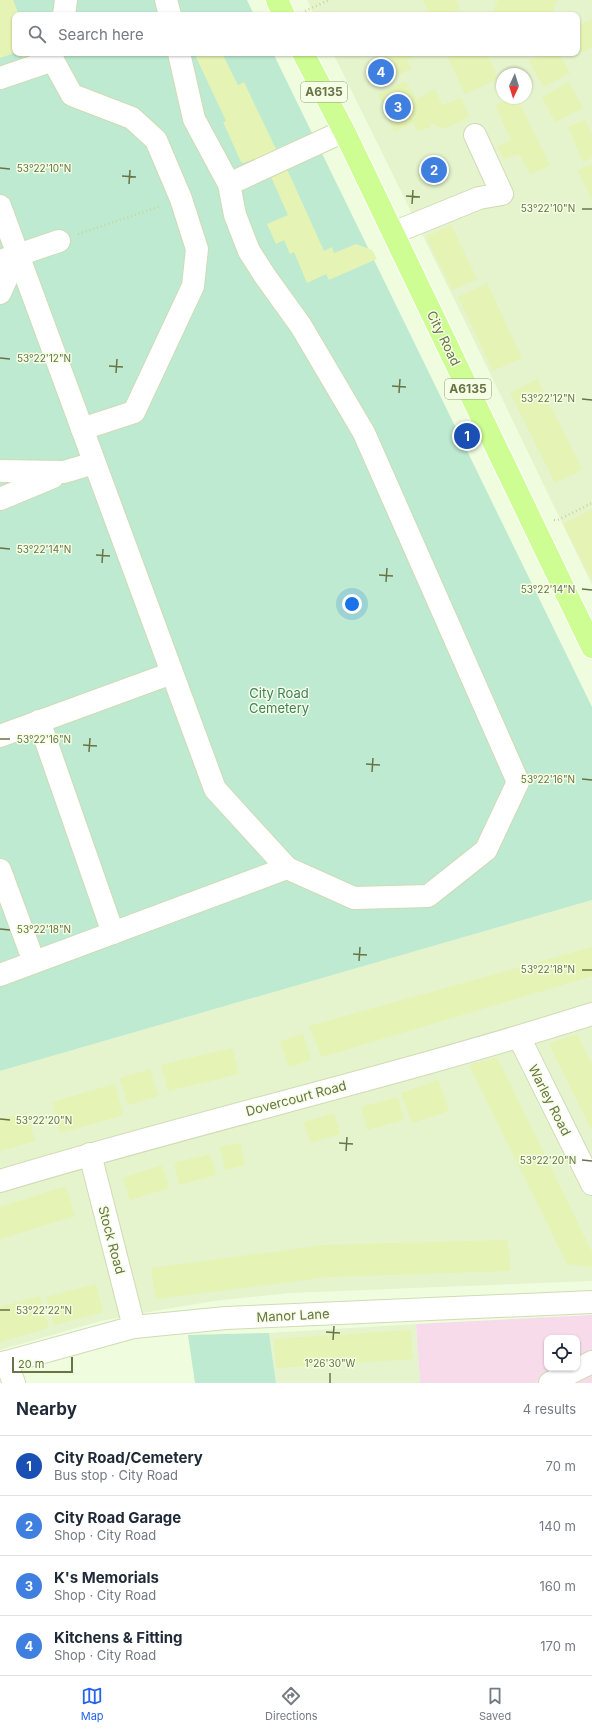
<!DOCTYPE html>
<meta charset="utf-8">
<style>
body{margin:0;font-family:Inter,sans-serif;background:#f2f2f3;color:#1f2937}
.controls{position:absolute;right:12px;bottom:12px;display:grid;overflow:hidden;border-radius:8px;box-shadow:0 1px 3px #0004}
.controls button{width:36px;height:36px;display:grid;place-items:center;padding:0;border:0;border-bottom:1px solid #e0e1e3;background:#fff;color:#1f2937;font:20px sans-serif}
.compass{position:absolute;left:496px;top:68px;width:36px;height:36px;border-radius:50%;background:#fff;box-shadow:0 1px 3px #0004;rotate:184deg}
.scale{position:absolute;left:12px;bottom:10px;width:61px;box-sizing:border-box;padding-left:4px;border:2px solid #6a7346;border-top:0;font-size:11px;line-height:14px;white-space:nowrap;color:#6a7346;-webkit-text-stroke:3px #f4ffe5;paint-order:stroke}
.you{position:absolute;left:352px;top:604px;width:14px;height:14px;margin:-10px;border:3px solid #fff;border-radius:50%;background:#1a73e8;box-shadow:0 0 0 6px #1a73e833}
.badge{display:grid;place-items:center;width:26px;height:26px;border-radius:50%;background:#2563eb;color:#fff;font-size:13px;font-weight:700}
.pin{position:absolute;translate:-50% -50%;border:2px solid #fff;box-shadow:0 1px 4px #0006}
.list{margin:0;padding:0;list-style:none}
h2{display:flex;justify-content:space-between;align-items:center;height:52px;margin:0;padding:0 16px;font-size:17px}
h2 small{font-size:13px;font-weight:400;color:#747a83}
.list li{display:grid;grid-template-columns:26px 1fr auto;gap:12px;align-items:center;box-sizing:border-box;height:60px;padding:0 16px;border-top:1px solid #e0e1e3}
.list b{display:block;font-size:15px;white-space:nowrap}
.list p{margin:0;font-size:13px;white-space:nowrap;color:#747a83}
.list em{font-size:13px;font-style:normal;color:#747a83}
.icon{flex:none;width:22px;height:22px;fill:none;stroke:currentColor;stroke-width:2;stroke-linecap:round;stroke-linejoin:round}
.map{position:relative;flex:none;width:592px;height:1383px;overflow:hidden}
.search{position:absolute;background:#fff;box-shadow:0 1px 3px #0004;left:12px;right:12px;top:12px;height:44px;display:flex;align-items:center;gap:10px;box-sizing:border-box;padding:0 14px;border-radius:8px;color:#747a83;font-size:15px}
.sheet{height:292px;background:#fff}
nav{display:flex;justify-content:space-around;align-items:center;box-sizing:border-box;height:56px;border-top:1px solid #e0e1e3;background:#fff;font-size:11px;color:#747a83}
nav a{display:grid;justify-items:center;gap:2px}
nav .on{color:#2563eb}
.map>svg:first-child{display:block}
.residential{fill:#e5f4cc;fill-rule:evenodd}
.education{fill:#f8dbeb;fill-rule:evenodd}
.green{fill:#bdead0}
.building{fill:#e5f3b5}
.lines{fill:none;stroke-linecap:round;stroke-linejoin:round}
.minor-casing{stroke:#d0dbb5;stroke-width:24}
.major-casing{stroke:#fff;stroke-width:24}
.path{stroke:#c9d799;stroke-width:2.5;stroke-dasharray:1 3;stroke-linecap:butt}
.minor{stroke:#fff;stroke-width:22}
.major{stroke:#cefe93;stroke-width:22}
.ticks{fill:none;stroke:#6a7346;stroke-width:1.5}
.labels{text-anchor:middle;stroke-width:3;stroke-linejoin:round;paint-order:stroke}
.shield{fill:#f4ffe5;stroke:#939d76;stroke-width:1}
.shield-label{font-size:12px;font-weight:bold;fill:#6a7346}
.street-label{font-size:13px;fill:#6a7346;stroke:#f4ffe5}
.park-label{font-size:13px;fill:#407f62;stroke:#f4ffe5}
.ticks-label{font-size:10px;text-anchor:middle;fill:#6a7346;stroke:#f4ffe5;stroke-width:3;stroke-linejoin:round;paint-order:stroke}
</style>
<div class="map">
<svg width="592" height="1383" viewBox="0 0 592 1383">
<rect width="100%" height="100%" fill="#effdde"/>
<g class="residential">
<path d="M307 0H592V585L457 305 333 53H577V15H314ZM502 74H526V98H502Z"/>
<polygon points="592,900 592,1281 289,1293 214,1301 160,1310 101,1321 0,1350 0,1071"/>
<polygon points="416,1324 420,1383 276,1383 269,1333"/>
</g>
<path class="education" d="M592 1315V1383H420L416 1324ZM547 1338H577V1368H547Z"/>
<g class="green">
<polygon points="0,0 247,0 254,15 15,15 15,53 273,53 592,707 592,900 0,1071"/>
<polygon points="269,1333 276,1383 195,1383 188,1335"/>
</g>
<g class="building">
<polygon points="0,0 13,0 19,15 15,15 15,53 0,58"/>
<polygon points="423,0 456,0 460,9 447,15 430,15"/>
<polygon points="498,0 557,0 551,15 502,15 493,11"/>
<polygon points="592,19 592,47 581,53 577,45 577,27"/>
<polygon points="21,53 41,53 24,62"/>
<polygon points="198,53 222,53 238,85 244,82 276,149 282,146 292,167 287,169 324,251 332,247 334,253 356,244 372,250 377,259 329,280 326,274 307,283 294,252 290,254 284,240 276,244 267,224 288,215 271,177 264,180 254,159 244,163 241,162 223,122 226,121 196,57"/>
<polygon points="382,53 421,53 407,60 411,69 384,82 373,56"/>
<polygon points="446,53 487,53 498,79 465,94"/>
<polygon points="545,53 559,53 570,73 543,87 529,61"/>
<polygon points="405,81 417,99 435,89 442,105 461,98 469,117 444,129 429,122 431,127 418,131 413,123 394,132 378,94"/>
<polygon points="569,82 583,108 555,122 542,97"/>
<polygon points="511,98 517,98 550,166 530,174 519,154 504,159 497,147 511,140 495,105"/>
<polygon points="585,120 592,133 592,158 583,162 568,127"/>
<polygon points="592,164 592,201 578,170"/>
<polygon points="451,225 477,279 452,290 426,237"/>
<polygon points="487,283 522,358 493,371 458,297"/>
<polygon points="537,379 582,470 555,483 510,393"/>
<polygon points="592,509 592,580 563,524"/>
<polygon points="592,947 592,976 322,1057 309,1026"/>
<polygon points="303,1034 311,1060 289,1067 280,1041"/>
<polygon points="577,1034 592,1065 592,1131 549,1044"/>
<polygon points="232,1048 239,1074 168,1091 161,1065"/>
<polygon points="497,1057 592,1252 592,1267 567,1264 469,1065"/>
<polygon points="150,1069 158,1096 128,1105 120,1078"/>
<polygon points="438,1080 449,1111 412,1123 401,1093"/>
<polygon points="115,1084 123,1115 60,1133 52,1102"/>
<polygon points="398,1097 404,1120 367,1130 361,1107"/>
<polygon points="27,1112 35,1141 0,1151 0,1119"/>
<polygon points="334,1113 340,1134 310,1143 304,1122"/>
<polygon points="240,1143 245,1165 225,1170 220,1147"/>
<polygon points="210,1154 216,1175 179,1185 174,1163"/>
<polygon points="162,1165 169,1188 130,1200 123,1178"/>
<polygon points="66,1186 75,1216 0,1239 0,1207"/>
<polygon points="508,1240 510,1271 327,1277 156,1299 151,1268 325,1245"/>
<polygon points="96,1284 103,1312 54,1325 46,1297"/>
<polygon points="40,1296 49,1328 0,1342 0,1307"/>
<polygon points="411,1330 413,1359 276,1368 274,1339"/>
</g>
<g class="lines">
<g class="minor-casing">
<g id="minor">
<polyline points="166,0 170,15"/>
<polyline points="64,15 66,0"/>
<polyline points="49,53 72,95 132,118 156,140 181,199 197,249 193,286 134,412 82,429"/>
<polyline points="0,78 53,60"/>
<polyline points="229,184 344,131"/>
<polyline points="0,206 215,789 287,868 354,898 428,896 486,850 518,782 364,433 301,326 265,276 249,251 235,215 229,184 194,119 179,53"/>
<polyline points="393,233 479,198 502,194 475,135"/>
<polyline points="0,261 59,241"/>
<polyline points="0,293 17,255"/>
<polyline points="0,471 64,472 94,463"/>
<polyline points="0,499 53,477"/>
<polyline points="39,721 113,933"/>
<polyline points="0,736 172,673"/>
<polyline points="0,870 34,962"/>
<polyline points="0,975 287,868"/>
<polyline points="519,1037 592,1184"/>
<polyline points="90,1154 134,1327"/>
<path d="M0 1181C196 1122 397 1076 592 1014"/>
<polyline points="6,1362 14,1383"/>
<polyline points="0,1364 134,1327 226,1318 592,1302"/>
<polyline points="550,1383 592,1362"/>
</g>
</g>
<g class="major-casing">
<g id="major">
<polyline points="277,0 284,15"/>
<polyline points="303,53 344,131 592,647"/>
</g>
</g>
<g class="path">
<polyline points="305,11 329,0"/>
<polyline points="78,234 161,206"/>
<polyline points="554,520 558,520 592,503"/>
</g>
<use href="#minor" class="minor"/>
<use href="#major" class="major"/>
</g>
<path class="ticks" d="M0 168 10 169M122 176 136 177M129 184 130 170M406 196 420 197M412 204 413 190M582 209H592M0 358 10 359M109 366 123 367M116 373 117 359M392 386 406 387M399 393 400 379M582 399 592 400M0 548 10 549M96 555 110 556M102 563 103 549M379 575 393 576M386 582 387 568M582 589 592 590M0 739H10M83 745 97 746M89 752 90 738M366 764 380 765M372 772 373 758M582 779 592 780M0 929 10 930M353 954 367 955M359 961 360 947M582 970H592M0 1119 10 1120M339 1143 353 1144M346 1151 347 1137M582 1160 592 1161M0 1310H10M326 1332 340 1333M333 1340 334 1326M330 1383V1373"/>
<g class="labels">
<g class="shield">
<rect x="301" y="82" width="46" height="20" rx="3"/>
<rect x="445" y="379" width="46" height="20" rx="3"/>
</g>
<g class="shield-label">
<text x="324" y="96">A6135</text>
<text x="468" y="393">A6135</text>
</g>
<g class="street-label">
<text transform="translate(444 338) rotate(64)" y="5">City Road</text>
<text transform="translate(296 1098) rotate(-15)" y="5">Dovercourt Road</text>
<text transform="translate(550 1100) rotate(63)" y="5">Warley Road</text>
<text transform="translate(112 1240) rotate(75)" y="5">Stock Road</text>
<text transform="translate(293 1315) rotate(-3)" y="5">Manor Lane</text>
</g>
<g class="park-label">
<text x="279" y="698">City Road<tspan x="279" dy="15">Cemetery</tspan></text>
</g>
</g>
<g class="ticks-label">
<text x="44" y="172">53°22'10"N</text>
<text x="548" y="212">53°22'10"N</text>
<text x="44" y="362">53°22'12"N</text>
<text x="548" y="402">53°22'12"N</text>
<text x="44" y="553">53°22'14"N</text>
<text x="548" y="593">53°22'14"N</text>
<text x="44" y="743">53°22'16"N</text>
<text x="548" y="783">53°22'16"N</text>
<text x="44" y="933">53°22'18"N</text>
<text x="548" y="973">53°22'18"N</text>
<text x="44" y="1124">53°22'20"N</text>
<text x="548" y="1164">53°22'20"N</text>
<text x="44" y="1314">53°22'22"N</text>
<text x="330" y="1367">1°26'30"W</text>
</g>
</svg>
<div class="controls">
<button><svg class="icon" aria-label="locate" viewBox="0 0 24 24"><circle cx="12" cy="12" r="6"/><path d="M12 2v4M12 18v4M2 12h4M18 12h4"/></svg></button>
</div>
<svg class="compass" viewBox="-18 -18 36 36"><path d="M0-13l5 13h-10z" fill="#e53935"/><path d="M0 13l5-13h-10z" fill="#747a83"/></svg>
<div class="scale">20 m</div>
<div class="you"></div>
<div class="pin badge" style="left:467px;top:436px;background:#1a4fb4">1</div>
<div class="pin badge" style="left:434px;top:170px;background:#3f7fe0">2</div>
<div class="pin badge" style="left:398px;top:107px;background:#3f7fe0">3</div>
<div class="pin badge" style="left:381px;top:72px;background:#3f7fe0">4</div>
<div class="search"><svg class="icon" aria-label="search" viewBox="0 0 24 24"><circle cx="10" cy="10" r="6"/><path d="M15 15l6 6"/></svg>Search here</div>
</div>
<section class="sheet">
<h2>Nearby<small>4 results</small></h2>
<ul class="list">
<li><span class="badge" style="background:#1a4fb4">1</span><div><b>City Road/Cemetery</b><p>Bus stop · City Road</p></div><em>70 m</em></li>
<li><span class="badge" style="background:#3f7fe0">2</span><div><b>City Road Garage</b><p>Shop · City Road</p></div><em>140 m</em></li>
<li><span class="badge" style="background:#3f7fe0">3</span><div><b>K's Memorials</b><p>Shop · City Road</p></div><em>160 m</em></li>
<li><span class="badge" style="background:#3f7fe0">4</span><div><b>Kitchens &amp; Fitting</b><p>Shop · City Road</p></div><em>170 m</em></li>
</ul>
</section>
<nav>
<a class="on"><svg class="icon" aria-label="map" viewBox="0 0 24 24"><path d="M3 6l6-2 6 2 6-2v14l-6 2-6-2-6 2zM9 4v14M15 6v14"/></svg>Map</a>
<a><svg class="icon" aria-label="directions" viewBox="0 0 24 24"><path d="M12 3l9 9-9 9-9-9zM9 14v-3h6M13 9l2 2-2 2"/></svg>Directions</a>
<a><svg class="icon" aria-label="saved" viewBox="0 0 24 24"><path d="M7 4h10v16l-5-4-5 4z"/></svg>Saved</a>
</nav>
